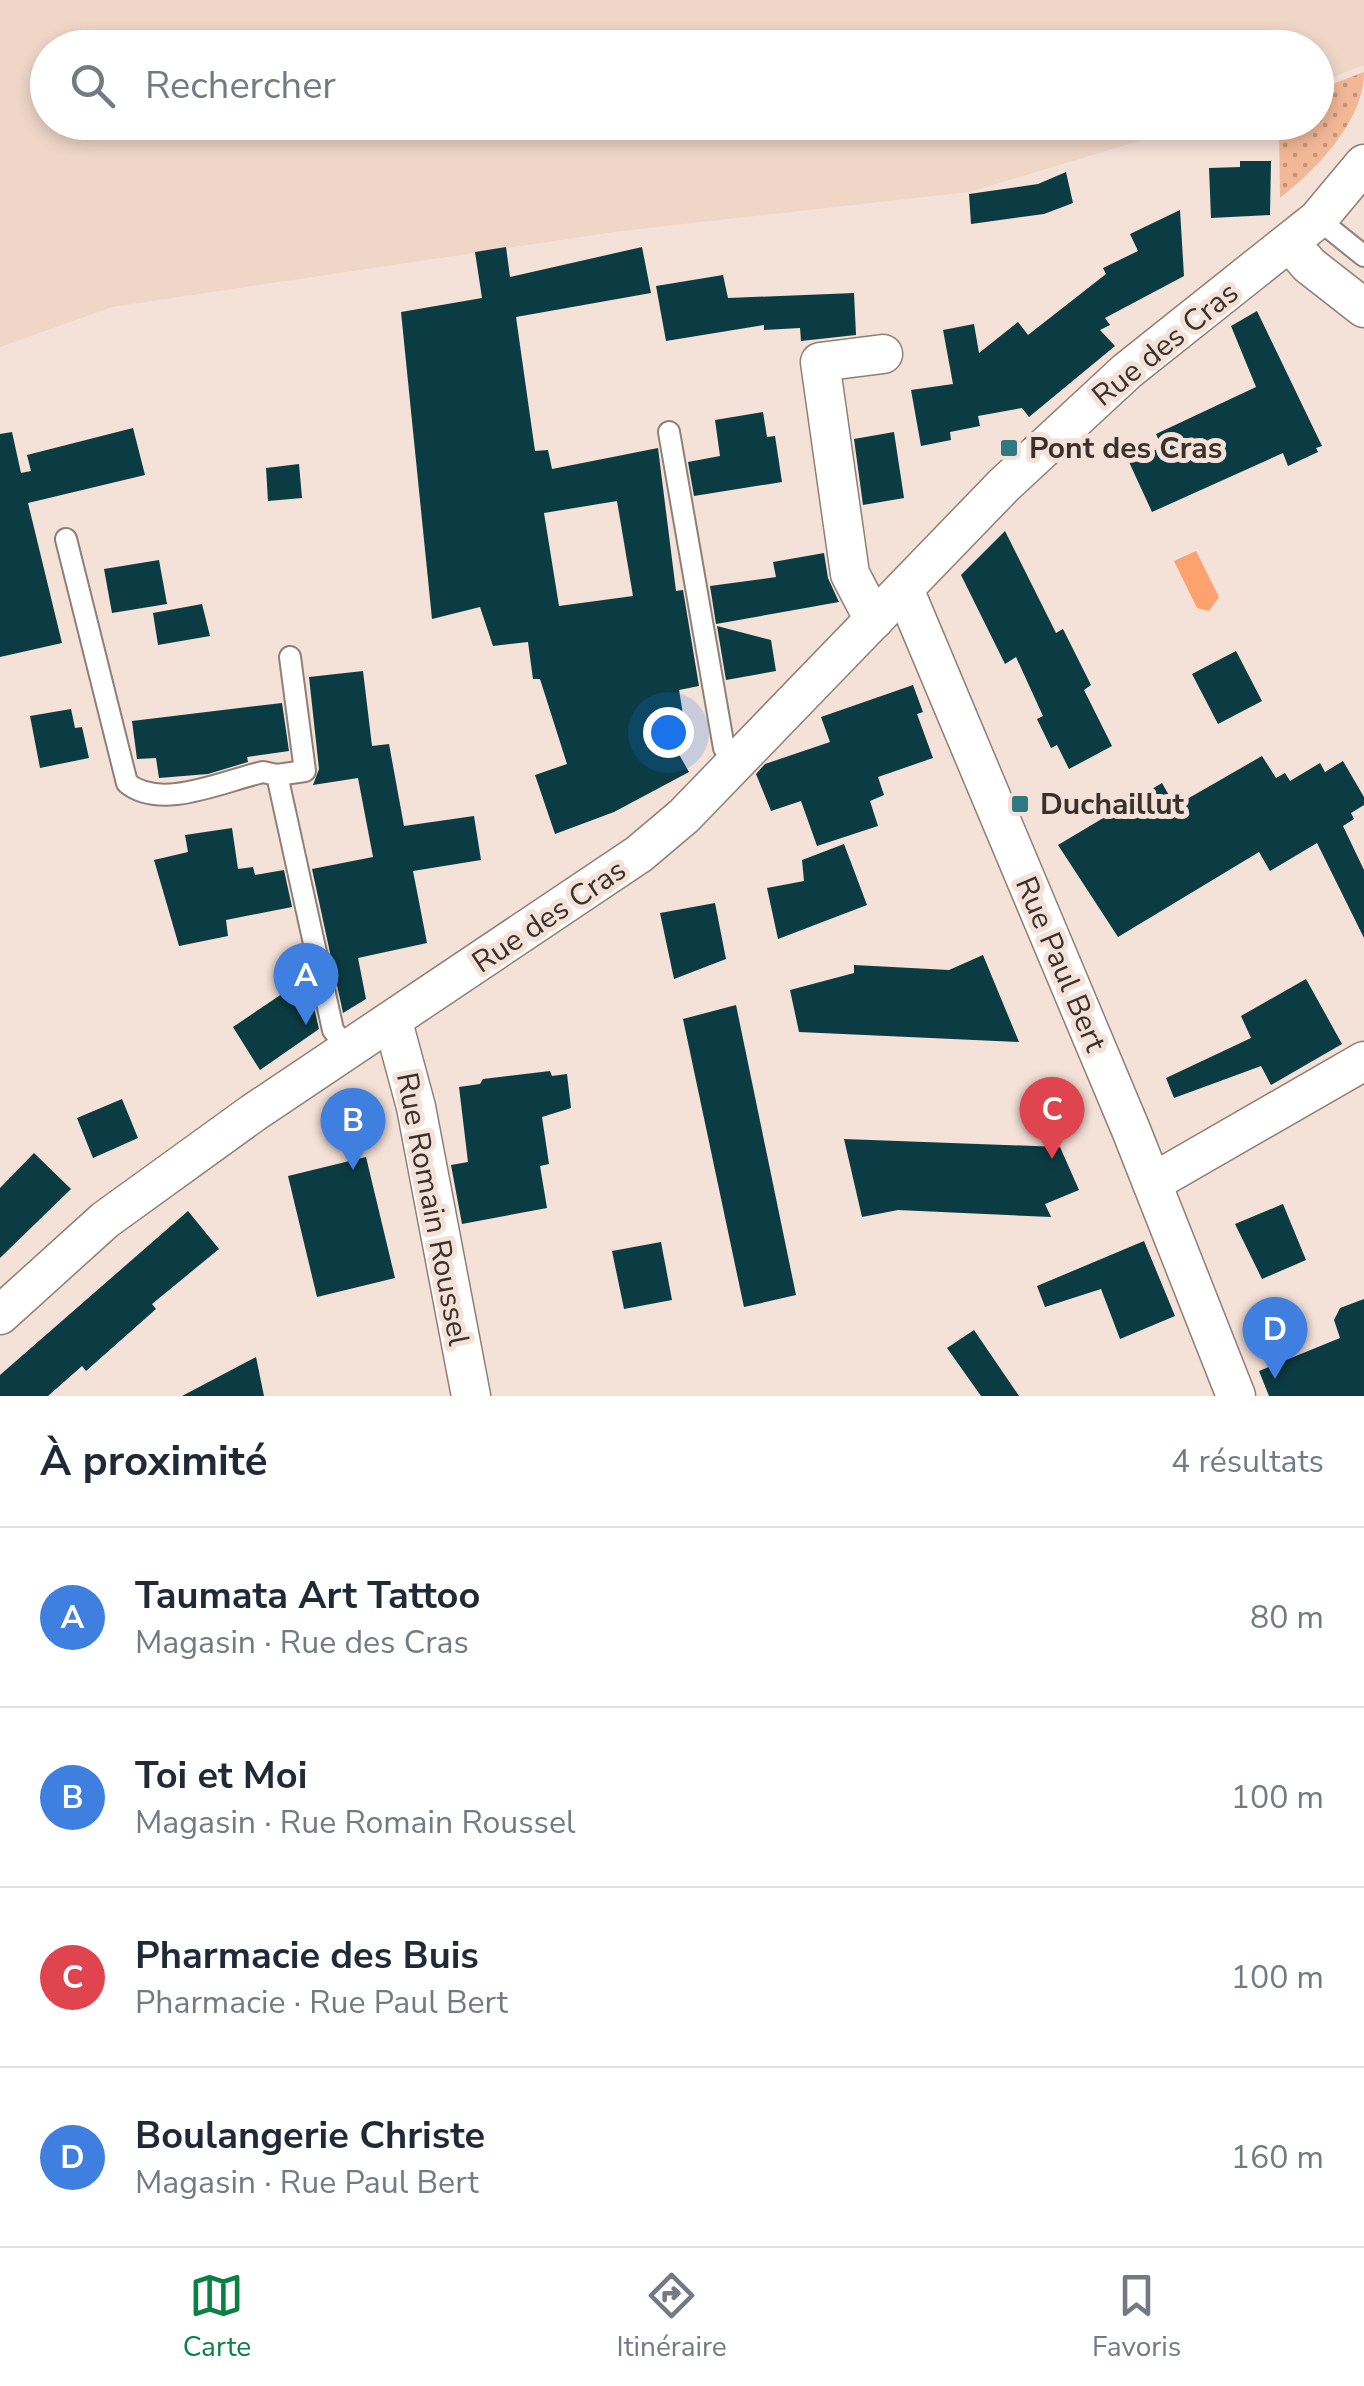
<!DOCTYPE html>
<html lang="fr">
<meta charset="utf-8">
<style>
body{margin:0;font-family:"Nunito Sans",sans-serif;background:#f6f6f7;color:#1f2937}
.you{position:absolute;left:668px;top:732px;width:35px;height:35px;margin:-25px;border:8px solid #fff;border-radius:50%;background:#1a73e8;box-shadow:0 0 0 15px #1a73e833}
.badge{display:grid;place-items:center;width:65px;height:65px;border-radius:50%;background:#0b8043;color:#fff;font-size:32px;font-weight:700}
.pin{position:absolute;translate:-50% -82px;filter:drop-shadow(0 2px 5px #0008)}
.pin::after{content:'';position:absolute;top:52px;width:35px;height:30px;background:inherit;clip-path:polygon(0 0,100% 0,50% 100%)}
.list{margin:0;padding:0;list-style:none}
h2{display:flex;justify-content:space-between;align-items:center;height:130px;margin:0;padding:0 40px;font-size:42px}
h2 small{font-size:32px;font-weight:400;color:#747a83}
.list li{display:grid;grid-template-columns:65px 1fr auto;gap:30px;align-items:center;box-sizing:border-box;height:180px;padding:0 40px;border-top:2px solid #e0e1e3}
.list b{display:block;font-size:38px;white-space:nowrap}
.list p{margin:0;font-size:32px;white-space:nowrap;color:#747a83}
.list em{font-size:32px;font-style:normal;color:#747a83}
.icon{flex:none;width:55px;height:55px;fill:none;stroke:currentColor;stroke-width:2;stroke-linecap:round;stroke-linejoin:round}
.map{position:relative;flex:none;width:1364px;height:1396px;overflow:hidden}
.search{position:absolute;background:#fff;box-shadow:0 5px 15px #0003;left:30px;right:30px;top:30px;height:110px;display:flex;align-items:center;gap:25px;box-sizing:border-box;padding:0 35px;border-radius:55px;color:#747a83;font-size:38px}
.sheet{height:850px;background:#fff}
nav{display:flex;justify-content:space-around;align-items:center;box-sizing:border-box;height:140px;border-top:2px solid #e0e1e3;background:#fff;font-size:28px;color:#747a83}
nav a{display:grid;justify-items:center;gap:5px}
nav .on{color:#0b8043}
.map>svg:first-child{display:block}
.built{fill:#efd6c7}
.park{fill:url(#park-dots)}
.water{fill:#fca26e}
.building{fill:#0c3c43;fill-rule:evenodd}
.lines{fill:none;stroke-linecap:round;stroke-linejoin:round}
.lane-casing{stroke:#8f7f75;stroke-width:24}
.street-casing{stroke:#8f7f75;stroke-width:41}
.lane{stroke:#fff;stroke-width:20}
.street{stroke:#fff;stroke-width:38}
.poi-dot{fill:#307882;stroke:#f4e1d7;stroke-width:4}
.labels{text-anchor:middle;stroke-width:10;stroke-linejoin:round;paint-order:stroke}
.street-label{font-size:30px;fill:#38312d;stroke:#f4e1d7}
.poi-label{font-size:30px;font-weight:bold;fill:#38312d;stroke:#f4e1d7;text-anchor:start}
</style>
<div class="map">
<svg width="1364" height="1396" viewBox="0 0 1364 1396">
<defs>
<pattern id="park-dots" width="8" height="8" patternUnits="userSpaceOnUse" patternTransform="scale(2.5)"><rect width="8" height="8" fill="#f2b796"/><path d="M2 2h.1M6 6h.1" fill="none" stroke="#c5957b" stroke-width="1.8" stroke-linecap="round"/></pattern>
</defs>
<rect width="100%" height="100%" fill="#f4e1d7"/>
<polygon class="built" points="0,0 1364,0 1364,65 1317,83 1316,48 48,48 48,122 1199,123 969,192 621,231 112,307 0,347"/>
<path class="park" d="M1364 72C1364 121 1316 170 1280 198L1279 123 1316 122 1317 90Z"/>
<polygon class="water" points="1196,551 1219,597 1209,611 1197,608 1174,561"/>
<g class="building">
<polygon points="1240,161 1271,161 1270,215 1211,218 1209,168 1240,167"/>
<polygon points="1066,172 1073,203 1044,214 971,224 969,194 1038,184"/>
<polygon points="1180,210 1184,276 1105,318 1110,325 1100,330 1115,346 1029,417 1022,408 978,416 980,426 950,432 951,440 921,446 911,390 953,384 943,330 974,324 979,353 1018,322 1028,335 1106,274 1103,268 1138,251 1130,234"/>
<path d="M506 247 510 277 642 247 651 293 516 317 535 451 548 450 552 469 658 448 676 591 683 590 699 686 679 690 684 720 663 726 689 772 614 812 555 834 535 775 567 764 540 679H533L528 642 493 646 480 607 432 619 401 312 482 298 475 252ZM617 501 633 596 559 606 544 513Z"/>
<polygon points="723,275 728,298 854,293 856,335 801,341 800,328 764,330 764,325 666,341 656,286"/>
<polygon points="1257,311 1322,446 1316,448 1318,452 1288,466 1283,453 1152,512 1129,462 1162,447 1156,434 1256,387 1231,326"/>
<polygon points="763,412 767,437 775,436 782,482 694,496 688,462 720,456 715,420"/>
<polygon points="133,428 145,475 28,503 62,643 0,657 0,434 12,432 21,473 31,471 27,455"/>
<polygon points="894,432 904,498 863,505 854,439"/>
<polygon points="299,464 302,498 268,501 266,468"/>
<polygon points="1005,531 1056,633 1063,629 1091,685 1084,690 1112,746 1069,769 1057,745 1051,748 1037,719 1043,716 1016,657 1005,664 961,575"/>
<polygon points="824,553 828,578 839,602 716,624 710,586 776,577 773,562"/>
<polygon points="159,560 167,604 112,613 104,569"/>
<polygon points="202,604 210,636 158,645 153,613"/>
<polygon points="717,626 771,640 776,671 726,680"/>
<polygon points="1236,651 1262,701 1218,724 1192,674"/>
<polygon points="363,671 372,746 389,744 404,826 474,816 481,860 413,871 427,943 358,958 366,999 343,1013 312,869 373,857 358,778 313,785 319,769 309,677"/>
<polygon points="913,685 923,712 917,714 933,758 878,777 884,795 870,801 878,826 817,846 801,801 771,811 756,774 765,764 830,742 821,717"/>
<polygon points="282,703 289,751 247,757 248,762 208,774 159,778 156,758 137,759 132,721"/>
<polygon points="71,709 75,728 82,727 89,758 40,768 30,716"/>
<polygon points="1262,756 1276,778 1285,773 1290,781 1320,763 1325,772 1343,761 1364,797 1364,805 1351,813 1354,819 1343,826 1364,870 1364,938 1317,843 1270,871 1259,852 1118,937 1058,845 1162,783 1175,806"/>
<polygon points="232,828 238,869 253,867 255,875 284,870 292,907 226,920 228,936 179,946 154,860 188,852 185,835"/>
<polygon points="844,844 867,905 778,939 767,888 804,881 802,860"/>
<polygon points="715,903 726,959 674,979 660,913"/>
<polygon points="983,955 1019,1042 799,1032 790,990 854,973 854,965 949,970"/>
<polygon points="307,977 319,1029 260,1070 233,1027"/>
<polygon points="1306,979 1342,1044 1271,1085 1261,1066 1174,1098 1166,1078 1251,1038 1241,1016"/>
<polygon points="736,1005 796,1295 744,1307 683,1019"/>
<polygon points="550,1071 552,1076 567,1074 571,1108 542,1117 549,1164 540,1166 547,1208 462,1224 451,1165 468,1162 459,1087 480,1084 483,1079"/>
<polygon points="122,1099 138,1138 93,1158 77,1118"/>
<polygon points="844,1139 1060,1147 1079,1190 1045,1204 1051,1217 898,1210 862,1217"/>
<polygon points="34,1153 71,1189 0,1258 0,1188"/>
<polygon points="366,1157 395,1278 317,1297 288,1176"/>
<polygon points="1283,1204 1306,1260 1262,1279 1235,1224"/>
<polygon points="188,1211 219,1249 152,1304 156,1309 86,1371 82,1366 48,1396 0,1396 0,1375"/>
<polygon points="1144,1241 1175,1316 1120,1339 1101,1289 1045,1307 1037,1286"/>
<polygon points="661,1242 672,1300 624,1309 612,1251"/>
<polygon points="1364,1299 1364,1396 1269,1396 1259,1371 1340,1338 1334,1320 1340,1308"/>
<polygon points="974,1330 1019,1396 981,1396 947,1348"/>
<polygon points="256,1357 264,1396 182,1396"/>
</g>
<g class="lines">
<g class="lane-casing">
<g id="lane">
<polyline points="1318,219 1364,256"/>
<polyline points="669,432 724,748 734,763"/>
<path d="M66 539 127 783C161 811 223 781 263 772L277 775 333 1030 349 1051"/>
<polyline points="277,775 305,771 290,657"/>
</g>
</g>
<g class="street-casing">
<g id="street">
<polyline points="1290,243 1309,265 1364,308"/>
<polyline points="904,589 1131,1130 1236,1396"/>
<polyline points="874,620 850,574 820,362 883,354"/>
<polyline points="393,1022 416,1107 471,1396"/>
<polyline points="1152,1183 1364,1061"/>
<polyline points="0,1315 105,1220 253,1113 639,854 684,816 1004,485 1127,371 1318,219 1364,164"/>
</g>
</g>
<use href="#lane" class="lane"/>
<use href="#street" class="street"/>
</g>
<g class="poi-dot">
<rect x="999" y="438" width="20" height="20" rx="5"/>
<rect x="1010" y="794" width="20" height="20" rx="5"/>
</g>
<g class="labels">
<g class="street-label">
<text transform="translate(1165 344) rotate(-39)" y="10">Rue des Cras</text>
<text transform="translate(549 916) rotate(-34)" y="10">Rue des Cras</text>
<text transform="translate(1061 964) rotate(67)" y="10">Rue Paul Bert</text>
<text transform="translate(433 1209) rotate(79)" y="10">Rue Romain Roussel</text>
</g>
<g class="poi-label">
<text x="1029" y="458">Pont des Cras</text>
<text x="1040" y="814">Duchaillut</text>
</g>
</g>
</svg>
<div class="you"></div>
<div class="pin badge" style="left:306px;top:1025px;background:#3f7fe0">A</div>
<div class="pin badge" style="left:353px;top:1170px;background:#3f7fe0">B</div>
<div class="pin badge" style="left:1052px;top:1159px;background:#e0444e">C</div>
<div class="pin badge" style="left:1275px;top:1379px;background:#3f7fe0">D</div>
<div class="search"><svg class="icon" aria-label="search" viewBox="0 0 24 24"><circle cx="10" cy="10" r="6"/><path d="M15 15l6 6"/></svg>Rechercher</div>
</div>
<section class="sheet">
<h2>À proximité<small>4 résultats</small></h2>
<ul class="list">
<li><span class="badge" style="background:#3f7fe0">A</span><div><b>Taumata Art Tattoo</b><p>Magasin · Rue des Cras</p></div><em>80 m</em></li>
<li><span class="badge" style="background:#3f7fe0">B</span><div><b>Toi et Moi</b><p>Magasin · Rue Romain Roussel</p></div><em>100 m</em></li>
<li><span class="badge" style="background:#e0444e">C</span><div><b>Pharmacie des Buis</b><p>Pharmacie · Rue Paul Bert</p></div><em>100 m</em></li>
<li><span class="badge" style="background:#3f7fe0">D</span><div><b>Boulangerie Christe</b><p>Magasin · Rue Paul Bert</p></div><em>160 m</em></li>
</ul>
</section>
<nav>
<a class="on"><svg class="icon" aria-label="map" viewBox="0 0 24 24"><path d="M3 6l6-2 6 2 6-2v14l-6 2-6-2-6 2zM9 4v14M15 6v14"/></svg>Carte</a>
<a><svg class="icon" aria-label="directions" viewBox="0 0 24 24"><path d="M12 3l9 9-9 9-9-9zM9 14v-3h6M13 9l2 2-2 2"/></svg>Itinéraire</a>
<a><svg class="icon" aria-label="saved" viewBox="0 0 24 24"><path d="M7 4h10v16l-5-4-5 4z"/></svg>Favoris</a>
</nav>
